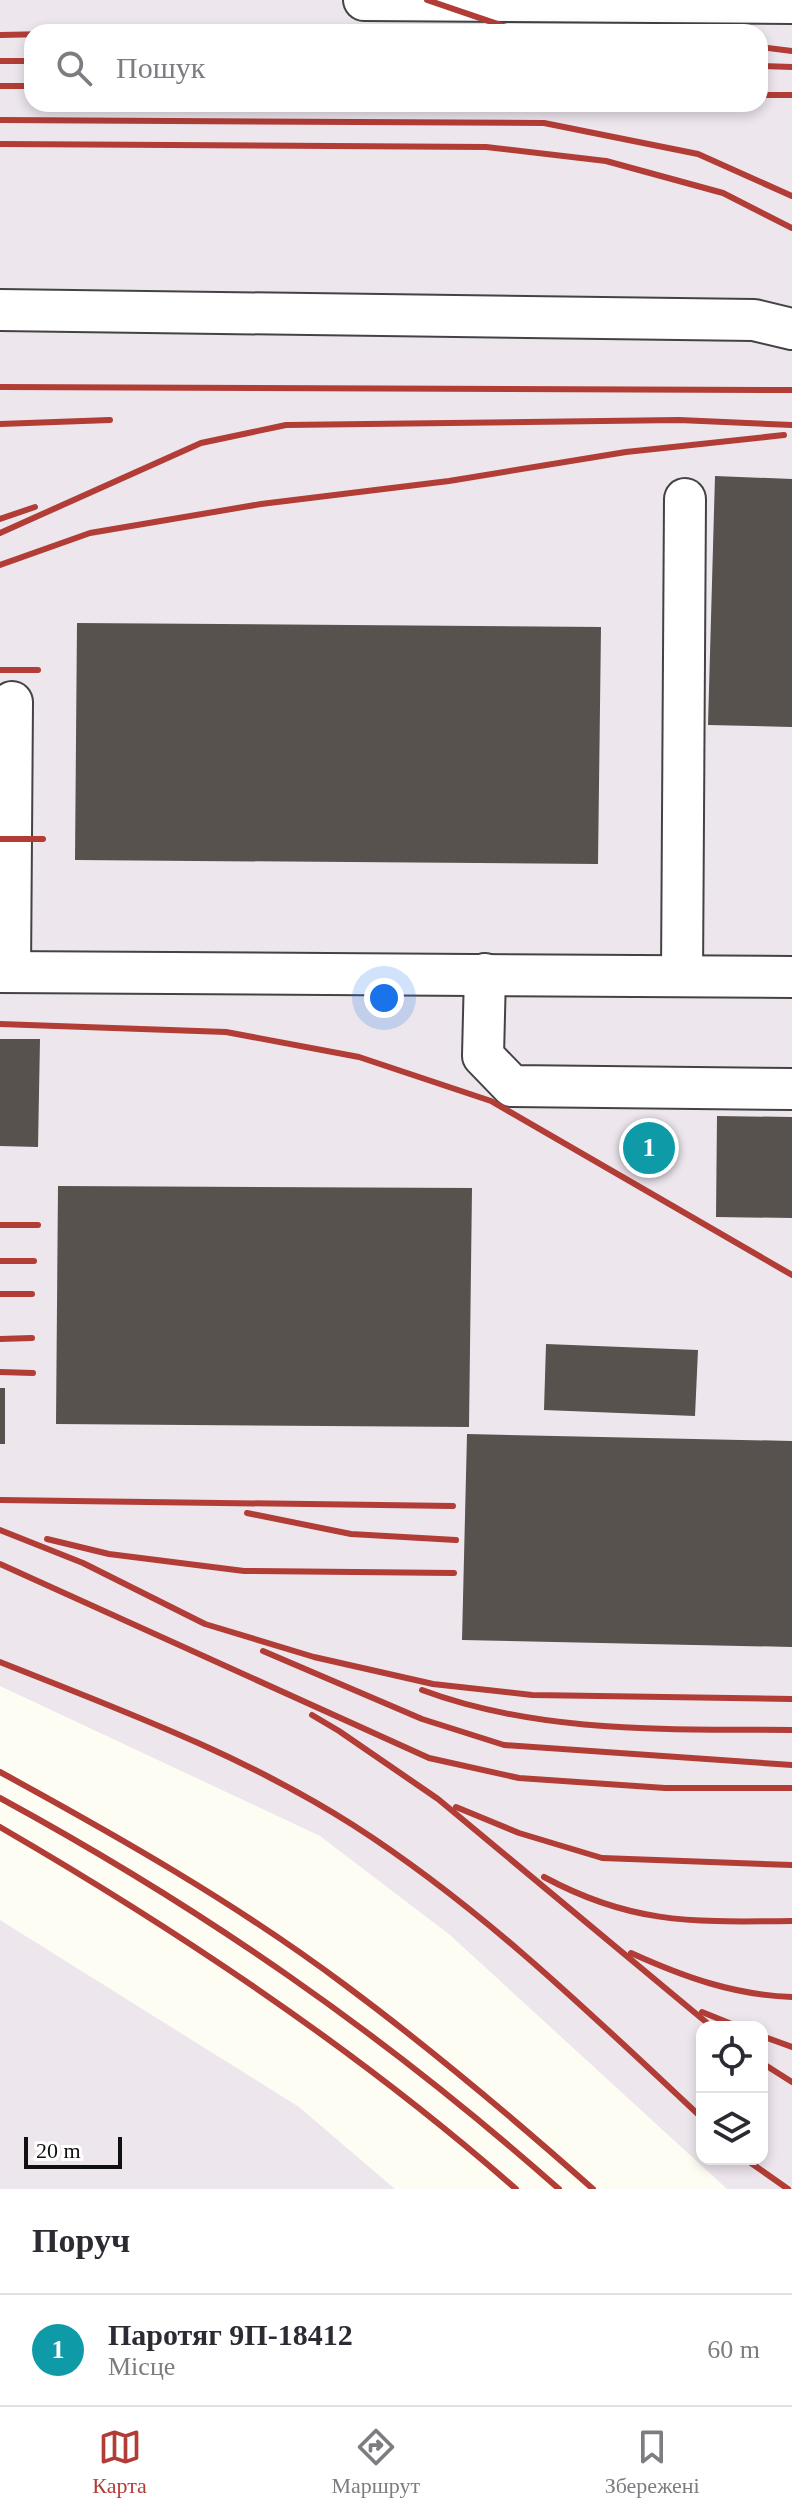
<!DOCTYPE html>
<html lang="uk">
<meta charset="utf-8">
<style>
body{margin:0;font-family:Georgia,serif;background:#f2f2f3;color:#2b2b33}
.controls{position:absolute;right:24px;bottom:24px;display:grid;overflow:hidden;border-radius:16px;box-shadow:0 4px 12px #0003}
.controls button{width:72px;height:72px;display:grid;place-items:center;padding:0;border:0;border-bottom:2px solid #e1e1e2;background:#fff;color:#2b2b33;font:40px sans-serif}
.scale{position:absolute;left:24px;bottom:20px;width:98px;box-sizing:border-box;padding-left:8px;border:4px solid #101010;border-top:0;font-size:22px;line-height:28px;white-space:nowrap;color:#101010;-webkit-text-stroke:6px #fff;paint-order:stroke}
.you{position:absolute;left:384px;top:998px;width:28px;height:28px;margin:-20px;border:6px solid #fff;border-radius:50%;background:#1a73e8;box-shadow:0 0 0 12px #1a73e833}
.badge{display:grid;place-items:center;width:52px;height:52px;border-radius:50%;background:#b13d36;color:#fff;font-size:26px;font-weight:700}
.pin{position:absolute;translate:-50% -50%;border:4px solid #fff;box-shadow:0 2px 8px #0006}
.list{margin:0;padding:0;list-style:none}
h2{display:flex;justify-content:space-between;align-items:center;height:104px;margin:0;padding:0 32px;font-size:34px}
h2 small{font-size:26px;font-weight:400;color:#7c7c81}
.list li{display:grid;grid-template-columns:52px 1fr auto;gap:24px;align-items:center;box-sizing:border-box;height:112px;padding:0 32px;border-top:2px solid #e1e1e2}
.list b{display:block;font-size:30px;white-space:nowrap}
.list p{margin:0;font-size:26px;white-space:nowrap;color:#7c7c81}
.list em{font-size:26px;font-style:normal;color:#7c7c81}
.icon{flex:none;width:44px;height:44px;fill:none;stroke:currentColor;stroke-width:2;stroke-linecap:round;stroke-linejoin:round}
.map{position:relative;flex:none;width:792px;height:2189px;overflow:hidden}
.search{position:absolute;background:#fff;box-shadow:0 4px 12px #0003;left:24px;right:24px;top:24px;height:88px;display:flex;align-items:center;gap:20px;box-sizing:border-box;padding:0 28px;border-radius:24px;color:#7c7c81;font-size:30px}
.sheet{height:216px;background:#fff}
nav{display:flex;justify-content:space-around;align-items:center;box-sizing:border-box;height:112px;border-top:2px solid #e1e1e2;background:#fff;font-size:22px;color:#7c7c81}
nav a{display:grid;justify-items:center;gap:4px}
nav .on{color:#b13d36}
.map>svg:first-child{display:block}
.industrial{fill:#ede6ed;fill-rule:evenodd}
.building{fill:#57524d}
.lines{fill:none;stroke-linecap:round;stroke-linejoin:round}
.minor-casing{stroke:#434343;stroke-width:44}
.minor{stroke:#fff;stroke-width:40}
.rail{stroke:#b13d36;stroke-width:6}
</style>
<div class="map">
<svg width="792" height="2189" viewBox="0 0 792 2189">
<rect width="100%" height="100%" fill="#fefdf4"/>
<g class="industrial">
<path d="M0 0H792V2189H727L450 1935 320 1836 0 1686ZM32 32H760V104H32ZM702 2027H762V2159H702Z"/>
<polygon points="0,1920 299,2107 395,2189 0,2189"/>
</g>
<g class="building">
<polygon points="715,476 792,479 792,727 708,725"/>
<polygon points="77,623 601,627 598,864 75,860"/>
<polygon points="0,1039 40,1039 38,1147 0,1146"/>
<polygon points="717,1116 792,1117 792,1218 716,1217"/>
<polygon points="58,1186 472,1188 469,1427 56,1424"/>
<polygon points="546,1344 698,1350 695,1416 544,1410"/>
<rect x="0" y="1388" width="5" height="56"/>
<polygon points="467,1434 792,1441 792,1647 462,1640"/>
</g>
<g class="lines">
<g class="minor-casing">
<g id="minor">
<polyline points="364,0 792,3"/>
<polyline points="0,310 754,320 792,329"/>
<polyline points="0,972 792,977"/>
<polyline points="10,972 12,702"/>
<polyline points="485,974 483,1056 512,1086 792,1089"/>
<polyline points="682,975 685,499"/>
</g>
</g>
<use href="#minor" class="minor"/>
<g class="rail">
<polyline points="427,0 521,32"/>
<polyline points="0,35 144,32"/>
<polyline points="760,47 792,51"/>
<polyline points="0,61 32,61"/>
<polyline points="760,66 792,67"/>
<polyline points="0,86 32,86"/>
<polyline points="760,95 792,95"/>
<polyline points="0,120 544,123 698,154 792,196"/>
<polyline points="0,144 486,147 606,161 723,193 792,228"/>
<polyline points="0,387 792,390"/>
<polyline points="0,424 110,420"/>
<polyline points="0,519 35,507"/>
<polyline points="0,533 201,443 286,425 679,420 792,425"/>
<polyline points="0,565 90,533 261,504 449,481 626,452 784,435"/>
<polyline points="0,670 38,670"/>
<polyline points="0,839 43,839"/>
<polyline points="0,1024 226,1032 359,1057 491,1101 792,1275"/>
<polyline points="0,1225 38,1225"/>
<polyline points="0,1261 34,1261"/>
<polyline points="0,1294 32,1294"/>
<polyline points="0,1339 32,1338"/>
<polyline points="0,1372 33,1373"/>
<polyline points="0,1500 453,1506"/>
<polyline points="247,1513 351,1534 456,1540"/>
<polyline points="0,1530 83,1563 205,1624 314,1657 433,1684 532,1695 792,1699"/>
<polyline points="47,1539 109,1554 244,1571 454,1573"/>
<polyline points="0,1564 429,1758 519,1778 665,1788 792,1788"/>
<polyline points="263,1651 422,1719 504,1745 792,1765"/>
<path d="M0 1662C121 1710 243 1755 353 1825 481 1907 591 2014 702 2118"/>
<path d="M422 1690C540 1734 668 1729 792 1730"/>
<polyline points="312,1715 339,1731 438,1799 712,2027"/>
<path d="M0 1772C119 1837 237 1904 345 1985 431 2049 513 2118 593 2189"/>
<path d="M0 1798C204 1909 385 2035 559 2189"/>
<polyline points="456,1807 519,1833 602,1858 792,1865"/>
<path d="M0 1827C181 1932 359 2051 516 2189"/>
<path d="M544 1877C633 1925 694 1922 792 1921"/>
<path d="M631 1953C684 1977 734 1995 792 1997"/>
<polyline points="702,2012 739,2027"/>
<polyline points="762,2036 792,2047"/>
<polyline points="762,2063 792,2082"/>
<polyline points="751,2163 788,2189"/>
</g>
</g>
</svg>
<div class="controls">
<button><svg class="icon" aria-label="locate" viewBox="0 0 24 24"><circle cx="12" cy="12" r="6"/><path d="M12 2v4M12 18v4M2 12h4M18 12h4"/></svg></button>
<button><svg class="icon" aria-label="layers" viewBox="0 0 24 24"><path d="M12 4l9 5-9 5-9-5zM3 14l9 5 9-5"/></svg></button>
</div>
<div class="scale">20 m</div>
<div class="you"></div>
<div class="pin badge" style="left:649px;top:1148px;background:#0f9aa8">1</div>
<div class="search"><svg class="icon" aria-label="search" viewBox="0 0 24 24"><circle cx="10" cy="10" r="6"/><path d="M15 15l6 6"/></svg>Пошук</div>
</div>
<section class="sheet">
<h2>Поруч<small></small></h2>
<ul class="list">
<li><span class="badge" style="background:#0f9aa8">1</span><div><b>Паротяг 9П-18412</b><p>Місце</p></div><em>60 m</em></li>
</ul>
</section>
<nav>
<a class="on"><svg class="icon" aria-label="map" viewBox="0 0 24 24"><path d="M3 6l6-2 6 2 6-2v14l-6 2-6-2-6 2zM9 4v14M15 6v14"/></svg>Карта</a>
<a><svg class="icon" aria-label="directions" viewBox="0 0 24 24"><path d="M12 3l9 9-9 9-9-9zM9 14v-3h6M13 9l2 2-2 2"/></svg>Маршрут</a>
<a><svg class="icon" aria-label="saved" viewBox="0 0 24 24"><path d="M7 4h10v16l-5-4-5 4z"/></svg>Збережені</a>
</nav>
